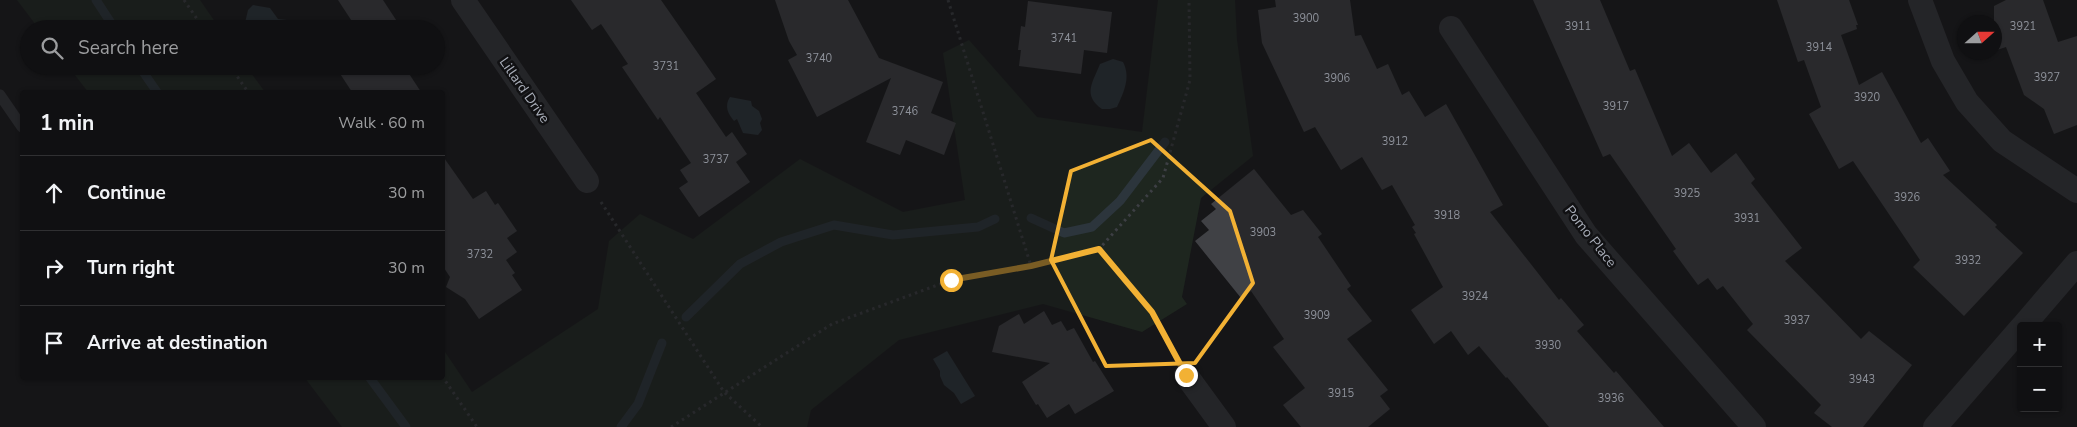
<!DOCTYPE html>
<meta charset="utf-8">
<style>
body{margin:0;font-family:"Nunito Sans",sans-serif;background:#1e1e20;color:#f1f3f6}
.controls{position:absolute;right:15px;bottom:15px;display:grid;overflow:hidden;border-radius:5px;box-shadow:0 1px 4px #0004}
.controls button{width:45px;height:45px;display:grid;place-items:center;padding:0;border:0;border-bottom:1px solid #303032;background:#101012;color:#f1f3f6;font:25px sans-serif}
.compass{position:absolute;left:1957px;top:15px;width:45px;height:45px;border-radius:50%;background:#101012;box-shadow:0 1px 4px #0004;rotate:69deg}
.stop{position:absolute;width:15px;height:15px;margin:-11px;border:4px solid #f2b134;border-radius:50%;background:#fff}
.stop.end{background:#f2b134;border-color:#fff;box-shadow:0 1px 5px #0008}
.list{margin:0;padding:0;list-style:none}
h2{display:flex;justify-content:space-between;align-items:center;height:65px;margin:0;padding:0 20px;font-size:21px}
h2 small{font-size:16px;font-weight:400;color:#9c9d9f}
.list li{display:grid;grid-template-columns:32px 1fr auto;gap:15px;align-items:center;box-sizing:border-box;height:75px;padding:0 20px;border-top:1px solid #303032}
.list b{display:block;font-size:19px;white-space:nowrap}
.list em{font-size:16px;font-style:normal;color:#9c9d9f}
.icon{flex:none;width:28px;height:28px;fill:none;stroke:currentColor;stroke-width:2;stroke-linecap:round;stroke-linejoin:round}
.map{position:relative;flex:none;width:2077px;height:427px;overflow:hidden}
.search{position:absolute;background:#101012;box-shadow:0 1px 4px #0004;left:20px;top:20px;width:425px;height:55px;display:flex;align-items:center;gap:12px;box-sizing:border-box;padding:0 18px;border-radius:28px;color:#9c9d9f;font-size:19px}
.panel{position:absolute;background:#101012;box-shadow:0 1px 4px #0004;left:20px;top:90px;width:425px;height:290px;border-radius:5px}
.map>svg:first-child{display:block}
.green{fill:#1e261f}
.water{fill:#2c353c}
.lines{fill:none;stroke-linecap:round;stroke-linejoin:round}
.stream{stroke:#2c353c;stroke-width:9}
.building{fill:#404145}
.path{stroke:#3d3f44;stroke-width:3;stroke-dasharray:2.5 4;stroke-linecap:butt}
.lane{stroke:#37383d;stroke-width:11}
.street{stroke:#37383d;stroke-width:24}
.route{stroke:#f2b134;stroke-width:6}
.marked{fill:none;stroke:#f2b134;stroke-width:4;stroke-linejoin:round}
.labels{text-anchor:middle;stroke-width:5;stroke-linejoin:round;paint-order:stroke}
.number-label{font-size:11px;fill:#8e929b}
.street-label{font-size:14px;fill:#a8adb8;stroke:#111113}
</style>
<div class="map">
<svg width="2077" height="427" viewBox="0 0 2077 427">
<rect width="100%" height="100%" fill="#161618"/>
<g class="green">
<polygon points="17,0 200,0 220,29 39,29"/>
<polygon points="1158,0 1235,0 1237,40 1253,156 1201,198 1182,297 1187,304 1142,332 1043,304 899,340 811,410 807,427 342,427 305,378 442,378 443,349 472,392 598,309 609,241 640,214 693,239 800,159 903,212 965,200 943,53 969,40 1037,117 1142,132"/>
<polygon points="68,66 246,66 265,92 88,92"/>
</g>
<g class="water">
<polygon points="253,5 270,8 278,19 287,20 288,29 275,27 272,29 232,29 236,24 245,23 248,10"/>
<path d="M1113 59 1123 62C1131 77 1124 92 1117 107L1110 109H1102C1082 95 1093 82 1100 64Z"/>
<path d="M730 97 751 101 752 106 759 111 762 119 760 123 762 130 758 135 743 133 737 119 734 121C728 114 724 106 730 97Z"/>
<polygon points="947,351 975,396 961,404 954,393 944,385 940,376 940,371 933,359"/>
</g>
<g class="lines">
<g class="stream">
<polyline points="96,0 115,29"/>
<polyline points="139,66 157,92"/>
<polyline points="1031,218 1064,233 1092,227 1120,201 1165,142"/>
<polyline points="686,317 740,264 781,242 834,225 893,235 978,227 995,219"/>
<polyline points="370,378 406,427"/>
<polyline points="621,427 638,404 662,343"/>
</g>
</g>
<g class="building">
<polygon points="338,0 383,0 402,29 357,29"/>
<polygon points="571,0 661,0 716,79 696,93 726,137 732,132 747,154 736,162 750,182 699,217 679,188 688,182 680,170 691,163 660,117 658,120 622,67 628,64 601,24 592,30"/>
<polygon points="775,0 848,0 879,58 943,82 931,113 956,123 944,155 906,140 900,155 866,142 891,78 817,117 788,60 797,55 789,41"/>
<polygon points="1275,0 1350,0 1355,36 1361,35 1377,69 1388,64 1402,95 1409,91 1425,117 1446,104 1503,205 1490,212 1559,300 1561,298 1584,325 1577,331 1614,373 1616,371 1664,427 1549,427 1507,377 1506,378 1479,346 1468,355 1451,331 1434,344 1411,310 1443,287 1414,234 1416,233 1412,227 1415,225 1392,185 1382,190 1362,157 1341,170 1315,127 1304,132 1262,43 1258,10 1276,7"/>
<polygon points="1533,0 1600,0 1630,71 1635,69 1672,156 1689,143 1711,173 1736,153 1755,179 1751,183 1802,248 1785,261 1861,339 1869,331 1912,365 1863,427 1832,427 1814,413 1821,405 1747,330 1753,324 1723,286 1717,290 1708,278 1698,285 1673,251 1676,249 1610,154 1603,157"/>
<polygon points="1777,0 1849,0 1858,25 1856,25 1857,29 1841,35 1859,85 1882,72 1921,143 1928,138 1950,171 1943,175 1997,225 1995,227 2023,253 1964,316 1913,267 1920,260 1853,161 1839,169 1809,114 1821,107 1804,60 1798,62"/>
<polygon points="2006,0 2043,0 2058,42 2077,36 2077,125 2054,134 2044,109 2024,95 2006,47 1994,51 1994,6"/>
<polygon points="1028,1 1112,12 1107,53 1084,50 1081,74 1019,66 1021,50 1018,50 1021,26 1025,27"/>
<polygon points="335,66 404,66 421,92 352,92"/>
<polygon points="442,155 473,199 486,191 495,205 498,203 517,231 507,238 517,252 506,260 515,273 512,275 522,290 479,319 465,299 446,287 450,277 442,265"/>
<polygon points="1254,169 1291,215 1303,210 1322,234 1318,237 1351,286 1347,289 1372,321 1347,339 1388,390 1380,396 1390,409 1368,427 1301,427 1283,405 1305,388 1273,347 1284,339 1251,291 1241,298 1195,241 1209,230 1201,221 1216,209 1211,204"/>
<polygon points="1044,311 1052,325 1061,321 1067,331 1074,328 1093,362 1095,361 1114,391 1075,414 1069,404 1047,418 1038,404 1036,405 1022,382 1050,363 992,352 999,326 1019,314 1024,324"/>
</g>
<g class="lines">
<g class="path">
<polyline points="184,0 204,29"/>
<polyline points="948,0 1031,266"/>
<polyline points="230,66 248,92"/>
<polyline points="601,202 724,392 762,427"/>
<polyline points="1099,249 1152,312 1173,351"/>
<polyline points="442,376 477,427"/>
<polyline points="671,427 832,324 951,280 1031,266 1099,249 1163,178 1190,80 1189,0"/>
</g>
<polyline class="lane" points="0,95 22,127"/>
<g class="street">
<polyline points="463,0 587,181"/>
<polyline points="1920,0 1943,61 1967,102 2002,141 2077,191"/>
<polyline points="1451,28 1586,235 1754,427"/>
<polyline points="2023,326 2077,263"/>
<polyline points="1186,375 1224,427"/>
<polyline points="1935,427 2021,328"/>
</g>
</g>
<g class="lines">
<polyline class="route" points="951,280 1031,266 1099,249 1152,312 1186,375"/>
</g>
<path d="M0 0H2077V427H0ZM1151 140 1230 211 1253 283 1195 363 1106 366 1051 260 1071 171Z" fill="#161618" fill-opacity=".55" fill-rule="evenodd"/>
<path class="marked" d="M1151 140 1230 211 1253 283 1195 363 1106 366 1051 260 1071 171Z"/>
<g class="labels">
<g class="number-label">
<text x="1306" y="22">3900</text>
<text x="1578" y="30">3911</text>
<text x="2023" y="30">3921</text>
<text x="1064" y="42">3741</text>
<text x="1819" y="51">3914</text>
<text x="819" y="62">3740</text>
<text x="666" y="70">3731</text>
<text x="2047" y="81">3927</text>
<text x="1337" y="82">3906</text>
<text x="1867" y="101">3920</text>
<text x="1616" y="110">3917</text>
<text x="905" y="115">3746</text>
<text x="1395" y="145">3912</text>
<text x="716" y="163">3737</text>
<text x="1687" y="197">3925</text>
<text x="1907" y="201">3926</text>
<text x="1447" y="219">3918</text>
<text x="1747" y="222">3931</text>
<text x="1263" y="236">3903</text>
<text x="480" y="258">3732</text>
<text x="1968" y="264">3932</text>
<text x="1475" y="300">3924</text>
<text x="1317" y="319">3909</text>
<text x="1797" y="324">3937</text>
<text x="1548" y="349">3930</text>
<text x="1862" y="383">3943</text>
<text x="1341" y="397">3915</text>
<text x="1611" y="402">3936</text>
</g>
<g class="street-label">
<text transform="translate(525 90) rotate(55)" y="5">Lillard Drive</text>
<text transform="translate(1591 236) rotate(52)" y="5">Pomo Place</text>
</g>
</g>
</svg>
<div class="controls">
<button>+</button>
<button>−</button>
</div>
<svg class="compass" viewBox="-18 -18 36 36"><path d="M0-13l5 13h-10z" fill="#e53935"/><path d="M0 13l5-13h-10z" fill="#9c9d9f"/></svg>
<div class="stop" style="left:951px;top:280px"></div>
<div class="stop end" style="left:1186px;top:375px"></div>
<div class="search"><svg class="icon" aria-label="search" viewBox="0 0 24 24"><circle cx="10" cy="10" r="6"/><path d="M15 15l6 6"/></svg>Search here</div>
<section class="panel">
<h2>1 min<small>Walk · 60 m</small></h2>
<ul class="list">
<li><svg class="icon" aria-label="ahead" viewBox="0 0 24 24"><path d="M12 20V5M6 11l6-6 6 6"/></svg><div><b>Continue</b></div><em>30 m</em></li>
<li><svg class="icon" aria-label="right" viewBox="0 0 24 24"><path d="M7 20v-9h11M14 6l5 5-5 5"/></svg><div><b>Turn right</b></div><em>30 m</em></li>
<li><svg class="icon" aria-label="arrive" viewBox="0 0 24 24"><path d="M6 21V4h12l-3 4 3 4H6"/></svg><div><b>Arrive at destination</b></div></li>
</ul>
</section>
</div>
